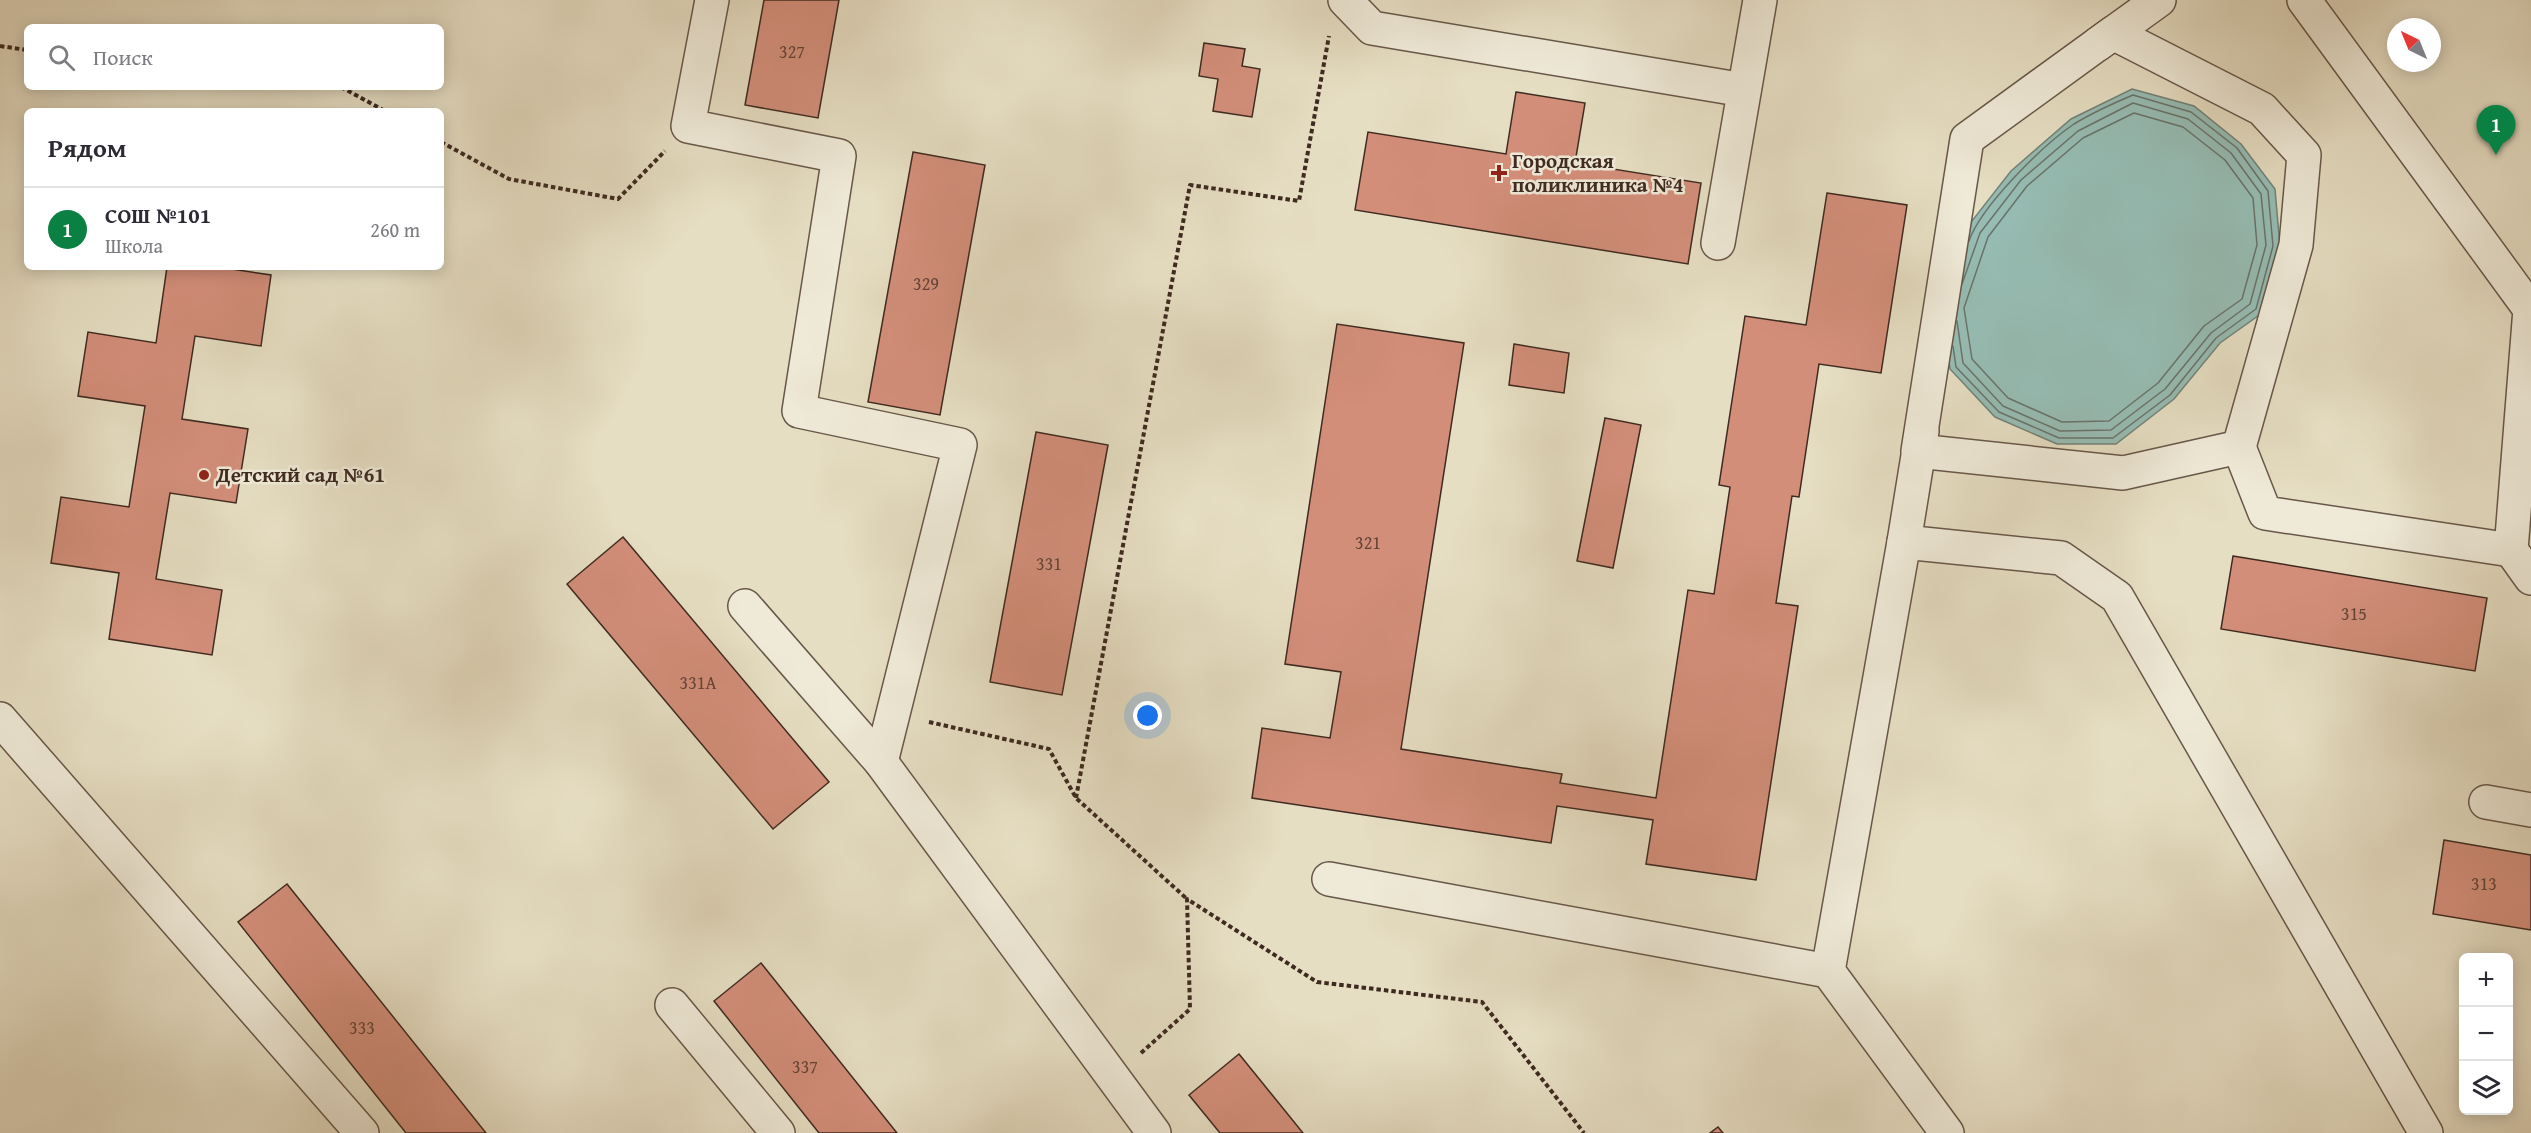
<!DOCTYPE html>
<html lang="ru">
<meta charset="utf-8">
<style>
body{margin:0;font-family:"Gentium Book Plus",serif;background:#f2f2f3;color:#2b2b33}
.controls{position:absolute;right:18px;bottom:18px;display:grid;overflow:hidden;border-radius:9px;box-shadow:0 3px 15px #0003}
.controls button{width:54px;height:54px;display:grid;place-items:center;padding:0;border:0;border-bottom:2px solid #e1e1e2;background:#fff;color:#2b2b33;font:30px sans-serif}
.compass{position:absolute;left:2387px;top:18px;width:54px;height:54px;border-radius:50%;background:#fff;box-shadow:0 3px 15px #0003;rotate:317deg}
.you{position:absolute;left:1148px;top:716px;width:21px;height:21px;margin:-15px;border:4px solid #fff;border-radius:50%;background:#1a73e8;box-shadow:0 0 0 9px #1a73e833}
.badge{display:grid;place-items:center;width:39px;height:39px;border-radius:50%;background:#0b8043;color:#fff;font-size:20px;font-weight:700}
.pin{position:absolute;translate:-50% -50px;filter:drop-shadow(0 2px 3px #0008)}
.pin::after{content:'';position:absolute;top:32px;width:21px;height:18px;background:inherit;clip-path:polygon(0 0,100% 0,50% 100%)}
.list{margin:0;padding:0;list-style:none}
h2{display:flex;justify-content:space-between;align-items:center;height:78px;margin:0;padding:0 24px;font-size:26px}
h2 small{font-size:20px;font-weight:400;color:#7c7c81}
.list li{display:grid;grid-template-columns:39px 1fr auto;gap:18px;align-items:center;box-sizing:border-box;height:84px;padding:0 24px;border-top:2px solid #e1e1e2}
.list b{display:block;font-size:22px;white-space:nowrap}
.list p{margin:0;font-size:20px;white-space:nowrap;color:#7c7c81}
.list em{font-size:20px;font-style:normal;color:#7c7c81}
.icon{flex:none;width:33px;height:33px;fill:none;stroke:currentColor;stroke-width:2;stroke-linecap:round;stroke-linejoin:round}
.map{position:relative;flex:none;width:2531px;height:1133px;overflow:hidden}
.search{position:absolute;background:#fff;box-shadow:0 3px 15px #0003;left:24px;top:24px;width:420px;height:66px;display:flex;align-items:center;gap:15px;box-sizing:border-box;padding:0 21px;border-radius:9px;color:#7c7c81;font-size:22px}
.panel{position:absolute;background:#fff;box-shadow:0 3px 15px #0003;left:24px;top:108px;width:420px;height:162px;border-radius:9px}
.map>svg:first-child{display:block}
.water{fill:#96bcb3;stroke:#738278;stroke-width:1.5}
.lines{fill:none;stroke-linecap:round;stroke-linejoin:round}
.shore{stroke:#6a736a;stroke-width:1.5}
.building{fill:#d38e7a;stroke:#3e2a20;stroke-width:1.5}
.minor-casing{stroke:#685749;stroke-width:36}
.path{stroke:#3e2a20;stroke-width:4;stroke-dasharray:4.5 3;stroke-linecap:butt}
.minor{stroke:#efead8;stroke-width:33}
.poi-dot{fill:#8f2418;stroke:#efead8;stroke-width:2}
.labels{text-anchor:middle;stroke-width:5;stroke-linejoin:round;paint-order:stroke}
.number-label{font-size:18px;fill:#634336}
.poi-label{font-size:21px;font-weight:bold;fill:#3e2a20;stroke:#efead8;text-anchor:start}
</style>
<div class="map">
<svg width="2531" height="1133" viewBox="0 0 2531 1133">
<rect width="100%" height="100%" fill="#e6dec3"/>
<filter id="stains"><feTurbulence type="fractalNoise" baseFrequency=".00333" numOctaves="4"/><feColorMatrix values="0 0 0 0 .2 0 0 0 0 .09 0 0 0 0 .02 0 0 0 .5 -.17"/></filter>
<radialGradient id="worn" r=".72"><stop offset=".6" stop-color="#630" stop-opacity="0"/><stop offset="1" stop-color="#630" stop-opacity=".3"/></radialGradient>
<polygon class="water" points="2132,89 2194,106 2241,144 2275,189 2280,247 2262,313 2220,343 2174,399 2116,444 2057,444 1995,417 1950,369 1941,306 1968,226 2011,171 2071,119"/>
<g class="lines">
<g class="shore">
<polygon points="2134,113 2183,127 2225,160 2253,198 2257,245 2242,299 2204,326 2158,383 2109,421 2062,422 2008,398 1972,359 1964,308 1988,237 2027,186 2083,138"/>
<polyline points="1957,321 1963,363 2003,406 2060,431 2111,430 2165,389 2211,333 2250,304 2266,245 2261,194 2231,153 2188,119 2133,103 2078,131 2021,180 1980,233 1962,284"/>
<path d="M1953 346 1956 367 1999 412 2059 438H2113L2170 395 2216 338 2256 309 2273 246 2268 191 2237 148 2191 112 2133 95C2114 103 2092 113 2074 124 2043 145 1981 206 1969 241"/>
</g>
</g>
<g class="building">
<polygon points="764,0 839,0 818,118 745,105"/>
<polygon points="1204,43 1245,49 1242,66 1260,69 1252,117 1213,111 1218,79 1199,76"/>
<polygon points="1516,92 1585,103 1575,163 1701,183 1688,264 1355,210 1368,132 1506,154"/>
<polygon points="913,152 985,165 940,415 868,402"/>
<polygon points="1827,193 1907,205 1881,373 1819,364 1799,497 1792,496 1776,603 1798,606 1756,880 1646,864 1653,820 1557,806 1551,843 1252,798 1262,728 1330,738 1341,672 1285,664 1337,324 1464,343 1401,749 1562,774 1560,783 1656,798 1688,590 1714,594 1730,487 1719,485 1745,316 1806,325"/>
<polygon points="167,267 219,267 271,275 261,346 195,336 182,419 248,429 236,503 170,493 156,579 222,590 212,655 109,639 119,573 51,563 61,497 129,507 145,406 78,396 88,332 156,343"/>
<polygon points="1514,344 1569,353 1564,393 1509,385"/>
<polygon points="1605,418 1641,425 1613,568 1577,561"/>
<polygon points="1036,432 1108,445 1062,695 990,682"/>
<polygon points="623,537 829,782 773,829 567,584"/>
<polygon points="2233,556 2487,598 2475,671 2221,629"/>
<polygon points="2444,840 2531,855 2531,930 2433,914"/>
<polygon points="287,884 486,1133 406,1133 238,922"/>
<polygon points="761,963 897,1133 819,1133 714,1001"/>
<polygon points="1239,1054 1303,1133 1220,1133 1189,1095"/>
<polygon points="1718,1127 1723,1133 1710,1133"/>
</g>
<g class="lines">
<g class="minor-casing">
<g id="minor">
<polyline points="712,0 688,126 839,156 799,411 960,445 881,762"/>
<polyline points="1345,0 1372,28 1744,90"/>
<polyline points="2304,0 2530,309 2511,550 2531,578"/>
<polygon points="2113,33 2262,109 2304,155 2296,245 2239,447 2123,473 1918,451 1967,139"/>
<polyline points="2098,44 2159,0"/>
<polyline points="1718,243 1760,0"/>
<polyline points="2239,447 2265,513 2511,550"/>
<polyline points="1904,542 1922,431"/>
<polyline points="745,606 881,762 1154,1133"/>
<polyline points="0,719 362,1133"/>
<polyline points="2486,802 2531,810"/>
<polyline points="1329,879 1828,971 1947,1133"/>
<polyline points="1828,971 1904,542 2061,558 2117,597 2426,1133"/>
<polyline points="672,1005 778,1133"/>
</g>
</g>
<g class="path">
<polyline points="0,46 27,50"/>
<polyline points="341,87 385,111"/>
<polyline points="441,142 509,179 618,199 665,151"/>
<polyline points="929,722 1049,749 1076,798 1187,899"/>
<polyline points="1076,798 1190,185 1299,201 1329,36"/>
<polyline points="1141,1053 1190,1009 1187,899 1317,982 1482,1002 1584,1133"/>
</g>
<use href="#minor" class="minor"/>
</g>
<g class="poi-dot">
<path d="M1496 164h6v6h6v6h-6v6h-6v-6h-6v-6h6z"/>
<circle cx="204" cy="475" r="6"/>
</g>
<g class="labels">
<g class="number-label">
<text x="792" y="58">327</text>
<text x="926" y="290">329</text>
<text x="1368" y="549">321</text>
<text x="1049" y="570">331</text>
<text x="2354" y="620">315</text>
<text x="698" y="689">331А</text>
<text x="2484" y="890">313</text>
<text x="362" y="1034">333</text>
<text x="805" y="1073">337</text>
</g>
<g class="poi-label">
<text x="1512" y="168">Городская<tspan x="1512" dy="24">поликлиника №4</tspan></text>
<text x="216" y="482">Детский сад №61</text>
</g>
</g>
<rect width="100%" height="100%" filter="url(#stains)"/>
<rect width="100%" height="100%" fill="url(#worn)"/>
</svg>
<div class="controls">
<button>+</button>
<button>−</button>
<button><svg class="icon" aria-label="layers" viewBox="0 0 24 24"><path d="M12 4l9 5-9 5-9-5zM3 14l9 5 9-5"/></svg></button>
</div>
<svg class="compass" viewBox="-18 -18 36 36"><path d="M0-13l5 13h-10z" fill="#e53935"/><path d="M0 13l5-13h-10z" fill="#7c7c81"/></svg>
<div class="you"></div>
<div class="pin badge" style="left:2496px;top:155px">1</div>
<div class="search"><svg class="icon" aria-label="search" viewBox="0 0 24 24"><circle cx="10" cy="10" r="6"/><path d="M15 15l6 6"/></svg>Поиск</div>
<section class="panel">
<h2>Рядом<small></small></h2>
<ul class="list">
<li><span class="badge">1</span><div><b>СОШ №101</b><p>Школа</p></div><em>260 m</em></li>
</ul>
</section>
</div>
